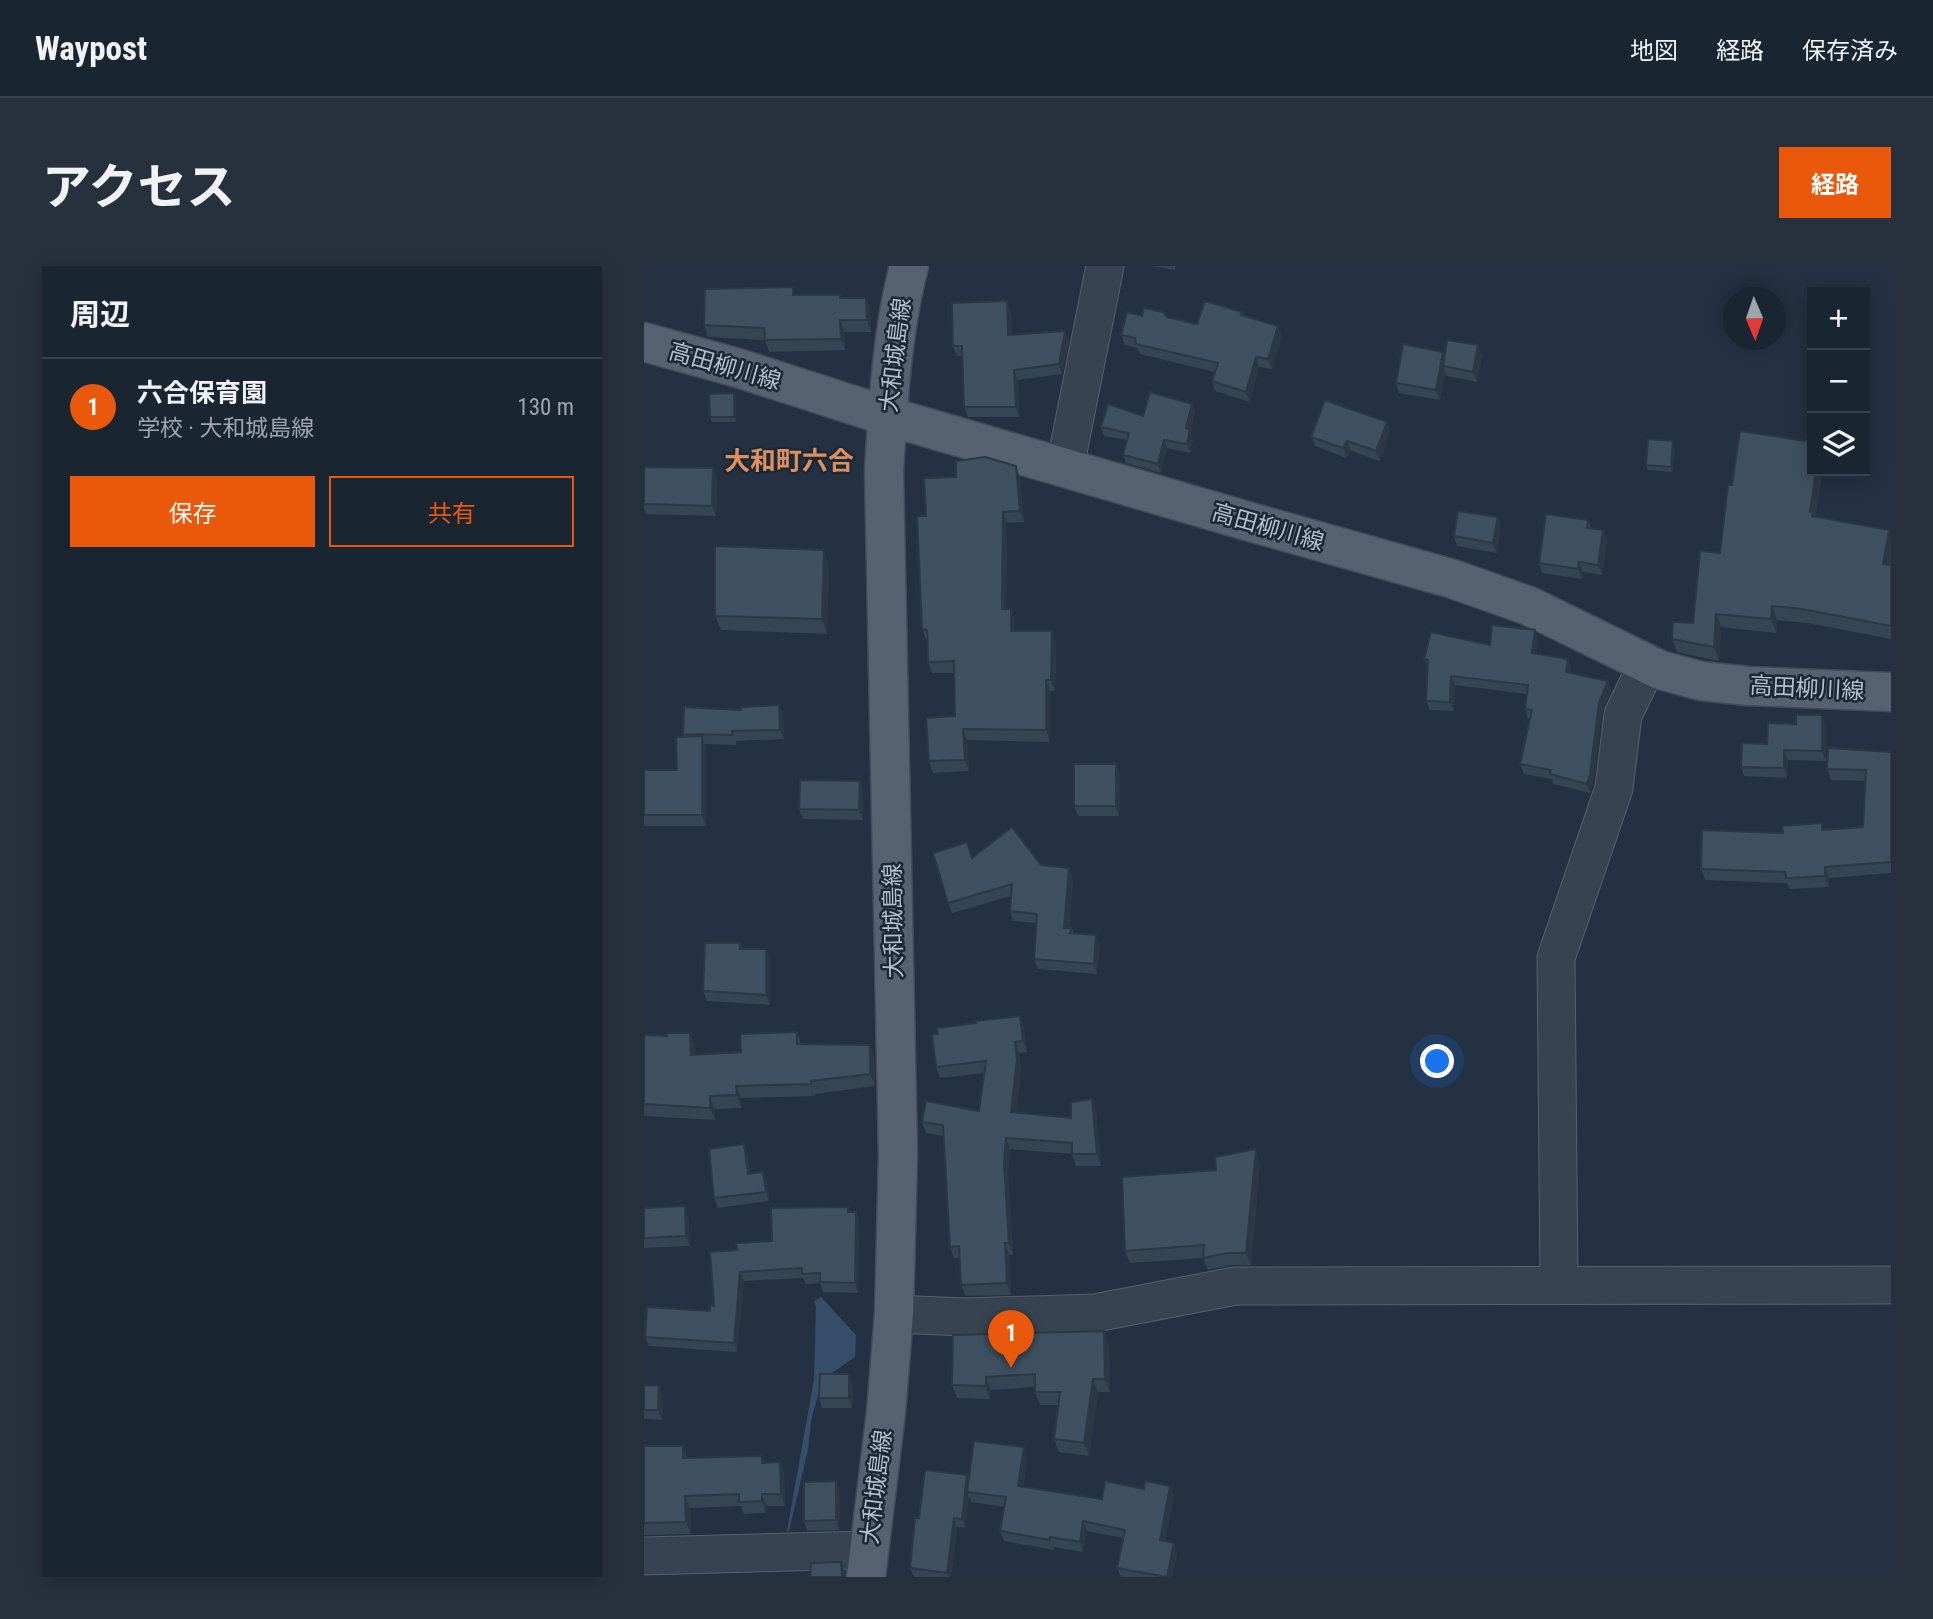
<!DOCTYPE html>
<html lang="ja">
<meta charset="utf-8">
<style>
body{margin:0;font-family:"Roboto Condensed","Noto Sans JP",sans-serif;background:#27313e;color:#f1f3f6}
.controls{position:absolute;right:21px;top:21px;display:grid;overflow:hidden;border-radius:0px;box-shadow:0 4px 18px #0003}
.controls button{width:63px;height:63px;display:grid;place-items:center;padding:0;border:0;border-bottom:2px solid #38424d;background:#1a2532;color:#f1f3f6;font:35px sans-serif}
.compass{position:absolute;left:1079px;top:21px;width:63px;height:63px;border-radius:50%;background:#1a2532;box-shadow:0 4px 18px #0003;rotate:178deg}
.you{position:absolute;left:794px;top:796px;width:24px;height:24px;margin:-18px;border:5px solid #fff;border-radius:50%;background:#1a73e8;box-shadow:0 0 0 10px #1a73e833}
.badge{display:grid;place-items:center;width:46px;height:46px;border-radius:50%;background:#ea580c;color:#fff;font-size:23px;font-weight:700}
.pin{position:absolute;translate:-50% -58px;filter:drop-shadow(0 2px 4px #0008)}
.pin::after{content:'';position:absolute;top:37px;width:24px;height:21px;background:inherit;clip-path:polygon(0 0,100% 0,50% 100%)}
.list{margin:0;padding:0;list-style:none}
h2{display:flex;justify-content:space-between;align-items:center;height:91px;margin:0;padding:0 28px;font-size:30px}
h2 small{font-size:23px;font-weight:400;color:#9fa5ac}
.list li{display:grid;grid-template-columns:46px 1fr auto;gap:21px;align-items:center;box-sizing:border-box;height:98px;padding:0 28px;border-top:2px solid #38424d}
.list b{display:block;font-size:26px;white-space:nowrap}
.list p{margin:0;font-size:23px;white-space:nowrap;color:#9fa5ac}
.list em{font-size:23px;font-style:normal;color:#9fa5ac}
.actions{display:flex;gap:14px;padding:21px 28px}
.actions a{flex:1;padding:16px 0;border:2px solid #ea580c;border-radius:0px;text-align:center;font-size:24px;color:#ea580c}
.actions .main{background:#ea580c;color:#fff}
.icon{flex:none;width:38px;height:38px;fill:none;stroke:currentColor;stroke-width:2;stroke-linecap:round;stroke-linejoin:round}
.map{position:relative;flex:none;width:1247px;height:1311px;overflow:hidden;border-radius:0px}
header{display:flex;align-items:center;gap:42px;box-sizing:border-box;height:98px;padding:0 35px;background:#1a2532;border-bottom:2px solid #38424d}
header strong{font-size:33px}
nav{display:flex;gap:38px;margin-inline-start:auto;font-size:24px}
.intro{display:flex;align-items:center;justify-content:space-between;box-sizing:border-box;height:168px;padding:0 42px}
h1{margin:0;font-size:49px}
.button{padding:18px 32px;border-radius:0px;background:#ea580c;color:#fff;font-size:24px;font-weight:700}
main{display:flex;gap:42px;padding:0 42px}
aside{flex:1;background:#1a2532;border-radius:0px;box-shadow:0 4px 18px #0003}
.map>svg:first-child{display:block}
.water{fill:#364e6a}
.lines{fill:none;stroke-linecap:round;stroke-linejoin:round}
.minor-casing{stroke:#55616f;stroke-width:39}
.major-casing{stroke:#414c5a;stroke-width:41}
.minor{stroke:#384351;stroke-width:37}
.major{stroke:#566271;stroke-width:38}
.wall{fill:#364553}
.shaded-wall{fill:#2c3844}
.building{fill:#3f5061;stroke:#2c3844;stroke-width:2}
.labels{text-anchor:middle;stroke-width:5;stroke-linejoin:round;paint-order:stroke}
.street-label{font-size:23px;fill:#b4becc;stroke:#1c2836}
.quarter-label{font-size:26px;font-weight:bold;fill:#dd905e;stroke:#1c2836}
</style>
<header>
<strong>Waypost</strong>
<nav><a>地図</a><a>経路</a><a>保存済み</a></nav>
</header>
<div class="intro"><h1>アクセス</h1><a class="button">経路</a></div>
<main>
<aside>
<h2>周辺<small></small></h2>
<ul class="list">
<li><span class="badge">1</span><div><b>六合保育園</b><p>学校 · 大和城島線</p></div><em>130 m</em></li>
</ul>
<div class="actions"><a class="main">保存</a><a>共有</a></div>
</aside>
<div class="map">
<svg width="1247" height="1311" viewBox="0 0 1247 1311">
<rect width="100%" height="100%" fill="#233142"/>
<polygon class="water" points="177,1031 212,1069 211,1091 178,1114 167,1155 164,1184 145,1265 143,1265 170,1113 172,1041 170,1035"/>
<g class="lines">
<g class="minor-casing">
<g id="minor">
<polyline points="421,201 461,0"/>
<polyline points="915,1019 912,692 970,522 979,449 1004,397"/>
<polyline points="250,1048 321,1051 451,1047 591,1020 1247,1019"/>
<polyline points="0,1290 225,1284"/>
</g>
</g>
<g class="major-casing">
<g id="major">
<polyline points="0,76 94,102 243,150 603,255 809,313 885,340 1016,404 1057,415 1104,420 1247,426"/>
<path d="M222 1311 242 1146 250 1048 254 888 240 205C244 137 248 66 265 0"/>
</g>
</g>
<use href="#minor" class="minor"/>
<use href="#major" class="major"/>
</g>
<g class="wall">
<polygon points="508,0 531,0 531,4"/>
<polygon points="152,29 196,29 197,32 222,32 226,43 227,66 200,66 201,84 125,86 121,74 64,71 60,59"/>
<polygon points="367,45 368,69 421,65 425,75 418,108 374,114 375,151 324,151 320,141 318,90 313,90 309,80"/>
<polygon points="598,46 600,50 634,60 638,70 628,103 615,101 606,136 571,125 568,115 571,106 496,88 493,82 481,79 477,69 498,50 523,51 553,58"/>
<polygon points="838,89 833,116 802,110 801,106 796,134 755,127 752,117 801,90"/>
<polygon points="90,127 92,132 92,156 68,156 66,151"/>
<polygon points="548,138 551,146 546,165 549,172 546,187 523,182 517,207 482,197 479,189 483,174 460,170 457,161"/>
<polygon points="743,156 746,166 736,195 707,185 702,192 671,180 667,171"/>
<polygon points="1031,180 1028,206 1004,204 1002,199"/>
<polygon points="0,201 69,202 73,212 72,250 2,248 0,244"/>
<polygon points="376,212 380,256 363,257 362,343 371,354 371,365 412,377 411,425 406,425 406,476 323,474 325,505 289,507 285,495 311,450 310,407 288,407 284,396 283,374 282,374 278,363"/>
<polygon points="1172,251 1245,264 1247,269 1247,373 1163,357 1133,354 1132,367 1077,361 1075,395 1033,386 1028,373 1049,357 1076,287"/>
<polygon points="944,254 947,262 959,264 963,274 958,309 939,306 938,313 898,307 895,297"/>
<polygon points="857,261 853,287 813,280 810,270"/>
<polygon points="185,298 183,368 77,364 71,350"/>
<polygon points="891,364 894,374 892,388 927,402 927,407 964,415 967,425 958,446 949,517 946,527 909,518 908,513 880,508 876,498 886,453 884,453 881,443 883,428 811,419 810,445 786,444 782,435 784,402 780,393 846,379"/>
<polygon points="135,439 139,449 140,473 92,475 92,479 61,478 62,482 62,560 0,560 0,504 33,504 40,471 39,468 97,444"/>
<polygon points="1182,459 1182,495 1144,494 1143,512 1100,510 1097,501 1123,478"/>
<polygon points="1247,486 1247,607 1185,612 1185,621 1146,623 1143,617 1061,614 1057,603 1139,567 1178,557 1180,564 1219,561 1221,515 1187,514 1183,503"/>
<polygon points="476,508 475,550 434,550 430,540"/>
<polygon points="216,515 219,525 219,554 159,553 155,543"/>
<polygon points="329,592 397,599 429,611 425,662 428,662 430,667 456,678 453,708 394,703 390,693 393,657 369,655 366,645 367,630 308,647 304,637"/>
<polygon points="96,677 98,683 122,683 126,693 126,739 63,735 59,725"/>
<polygon points="380,761 383,786 375,787 377,804 372,846 427,852 448,833 452,845 457,900 432,900 428,888 366,883 364,908 369,989 365,989 367,1029 322,1030 317,1019 316,992 310,992 306,981 299,870 282,867 278,856 335,845 340,807 296,812 292,801 294,768"/>
<polygon points="153,766 157,778 226,779 230,792 231,820 171,828 171,830 97,832 97,842 70,843 71,854 0,850 0,769 23,770 46,767 51,779 51,788 97,786"/>
<polygon points="104,888 106,907 119,906 123,916 125,935 74,942 70,932"/>
<polygon points="616,896 607,999 587,999 564,1004 559,992 486,997 481,985 572,904"/>
<polygon points="204,941 206,946 212,946 215,956 214,1027 179,1026 176,1017 162,1018 159,1012 100,1015 93,1086 5,1080 1,1071 66,1045 70,1040 93,984 128,975"/>
<polygon points="0,942 44,950 46,980 0,982"/>
<polygon points="465,1078 466,1126 454,1126 445,1190 415,1186 410,1173 415,1139 396,1139 391,1126 391,1121 347,1124 346,1133 313,1132 308,1119"/>
<polygon points="209,1118 208,1142 178,1142 175,1132"/>
<polygon points="0,1119 19,1129 18,1154 0,1153"/>
<polygon points="0,1180 44,1192 118,1190 120,1197 136,1196 140,1208 141,1240 122,1240 122,1247 100,1248 97,1240 46,1242 47,1268 0,1269"/>
<polygon points="383,1191 379,1221 458,1233 530,1230 521,1275 533,1287 528,1311 477,1311 473,1302 479,1272 443,1265 439,1286 410,1281 410,1284 360,1275 356,1265 360,1241 327,1236 325,1231 321,1262 313,1261 307,1311 270,1311 266,1302 275,1252 325,1214"/>
<polygon points="192,1215 196,1225 195,1264 163,1265 160,1255"/>
</g>
<g class="shaded-wall">
<polygon points="222,32 226,43 227,66 223,54"/>
<polygon points="363,35 367,45 368,79 364,69"/>
<polygon points="196,54 200,66 201,84 197,73"/>
<polygon points="634,60 638,70 628,103 624,93"/>
<polygon points="421,65 425,75 418,108 415,98"/>
<polygon points="834,79 838,89 833,116 829,106"/>
<polygon points="799,86 803,96 799,100 801,106 796,134 792,124"/>
<polygon points="612,91 615,101 606,136 602,126"/>
<polygon points="370,104 374,114 375,151 372,141"/>
<polygon points="90,127 92,132 92,156 90,151"/>
<polygon points="548,138 551,146 546,165 549,172 546,187 543,178 542,162"/>
<polygon points="743,156 746,166 736,195 732,185"/>
<polygon points="520,174 523,182 517,207 514,198"/>
<polygon points="703,175 707,185 702,192 699,182"/>
<polygon points="1029,175 1031,180 1028,206 1027,201"/>
<polygon points="372,200 376,212 380,256 376,245"/>
<polygon points="69,202 73,212 72,250 68,240"/>
<polygon points="1172,205 1179,205 1171,253 1166,246"/>
<polygon points="359,246 363,257 362,354 358,343"/>
<polygon points="854,251 857,261 853,287 849,277"/>
<polygon points="959,264 963,274 958,309 954,299"/>
<polygon points="1245,264 1247,269 1247,295 1244,311 1239,298"/>
<polygon points="180,284 185,298 183,368 178,353"/>
<polygon points="935,296 939,306 938,313 934,303"/>
<polygon points="1128,340 1133,354 1132,367 1127,353"/>
<polygon points="367,343 371,354 371,376 367,365"/>
<polygon points="1072,348 1077,361 1075,395 1070,381"/>
<polygon points="891,364 894,374 891,397 888,387"/>
<polygon points="408,365 412,377 411,425 407,414"/>
<polygon points="924,393 927,402 925,415 922,406"/>
<polygon points="807,410 811,419 810,445 806,436"/>
<polygon points="402,414 406,425 406,476 402,464"/>
<polygon points="964,415 967,425 958,446 949,517 946,527 943,518 955,437"/>
<polygon points="135,439 139,449 140,473 136,464"/>
<polygon points="1178,449 1182,459 1182,495 1178,485"/>
<polygon points="319,463 323,474 325,505 321,494"/>
<polygon points="58,470 62,482 62,560 58,549"/>
<polygon points="1140,484 1144,494 1143,512 1140,502"/>
<polygon points="472,498 476,508 475,550 472,540"/>
<polygon points="216,515 219,525 219,554 215,544"/>
<polygon points="1181,601 1185,612 1185,621 1181,610"/>
<polygon points="425,602 429,611 424,672 420,662"/>
<polygon points="452,669 456,678 453,708 450,698"/>
<polygon points="122,683 126,693 126,739 122,729"/>
<polygon points="376,750 380,761 383,786 379,775"/>
<polygon points="46,767 51,779 52,801 47,789"/>
<polygon points="371,776 375,787 377,804 371,857 367,846"/>
<polygon points="226,779 230,792 231,820 226,808"/>
<polygon points="92,820 97,832 97,842 93,829"/>
<polygon points="66,830 70,843 71,854 66,842"/>
<polygon points="448,833 452,845 457,900 453,888"/>
<polygon points="362,872 366,883 364,908 369,989 365,977 360,897"/>
<polygon points="100,878 104,888 107,917 104,908"/>
<polygon points="612,883 616,896 607,999 602,987"/>
<polygon points="119,906 123,916 125,935 122,926"/>
<polygon points="41,940 44,950 46,980 42,970"/>
<polygon points="212,946 215,956 214,1027 211,1017"/>
<polygon points="361,977 365,989 367,1029 363,1017"/>
<polygon points="96,1006 100,1015 93,1086 90,1077"/>
<polygon points="460,1065 465,1078 466,1126 461,1113"/>
<polygon points="205,1108 209,1118 208,1142 205,1132"/>
<polygon points="342,1111 347,1124 346,1133 342,1120"/>
<polygon points="449,1113 454,1126 445,1190 440,1177"/>
<polygon points="15,1120 19,1129 18,1154 14,1144"/>
<polygon points="39,1180 44,1192 44,1204 39,1192"/>
<polygon points="380,1181 383,1191 378,1230 374,1220"/>
<polygon points="136,1196 140,1208 141,1240 137,1228"/>
<polygon points="323,1209 326,1218 323,1226 325,1231 321,1262 318,1253"/>
<polygon points="192,1215 196,1225 195,1264 192,1254"/>
<polygon points="526,1220 530,1230 519,1284 516,1274"/>
<polygon points="118,1228 122,1240 122,1247 118,1235"/>
<polygon points="41,1230 46,1242 47,1268 42,1256"/>
<polygon points="310,1252 313,1261 307,1311 305,1311 303,1307"/>
<polygon points="439,1255 443,1265 439,1286 436,1276"/>
<polygon points="530,1277 533,1287 528,1311 523,1311"/>
<polygon points="197,1296 201,1306 201,1311 199,1311"/>
</g>
<g class="building">
<polygon points="149,21 149,29 196,29 196,32 222,32 223,54 196,54 197,73 121,74 120,62 60,59 61,23"/>
<polygon points="363,35 364,69 421,65 415,98 370,104 372,141 320,141 318,80 309,80 308,37"/>
<polygon points="561,35 598,46 597,49 634,60 624,93 612,91 602,126 568,115 574,97 492,78 491,72 477,69 483,46 498,50 500,42 519,46 523,51 553,58"/>
<polygon points="803,74 834,79 829,106 799,100"/>
<polygon points="759,78 799,86 792,124 752,117"/>
<polygon points="506,126 548,138 542,162 546,164 543,178 520,174 514,198 479,189 485,167 457,161 464,138 499,150"/>
<polygon points="90,127 90,151 66,151 65,128"/>
<polygon points="681,134 743,156 732,185 703,175 699,182 667,171"/>
<polygon points="1096,165 1168,176 1168,205 1172,205 1166,246 1169,246 1168,250 1245,264 1239,298 1247,299 1247,360 1158,343 1128,340 1127,353 1072,348 1070,381 1028,373 1029,356 1049,357 1056,285 1076,287 1084,219 1088,219"/>
<polygon points="1004,173 1029,175 1027,201 1002,199"/>
<polygon points="341,191 372,200 376,245 359,246 358,343 367,343 367,365 408,365 407,414 402,414 402,464 319,463 321,494 285,495 282,452 311,450 310,395 284,396 283,364 278,363 273,250 282,250 280,212 312,211 312,195"/>
<polygon points="0,201 69,202 68,240 0,238"/>
<polygon points="814,245 854,251 849,277 810,270"/>
<polygon points="902,248 944,254 943,262 959,264 954,299 935,296 934,303 895,297"/>
<polygon points="71,280 180,284 178,353 71,350"/>
<polygon points="848,359 891,364 888,387 924,393 922,406 964,415 955,437 946,508 943,518 906,508 907,504 876,498 888,444 881,443 884,419 807,410 806,436 782,435 784,394 780,393 787,366 846,379"/>
<polygon points="135,439 136,464 88,465 88,469 39,468 40,441 97,444 97,441"/>
<polygon points="1152,449 1178,449 1178,485 1140,484 1140,502 1097,501 1098,477 1123,478 1124,457 1152,458"/>
<polygon points="58,470 58,549 0,549 0,504 33,504 32,471"/>
<polygon points="1184,482 1247,486 1247,596 1181,601 1181,610 1142,612 1141,606 1057,603 1058,564 1139,567 1138,560 1178,557 1178,564 1219,561 1222,504 1183,503"/>
<rect x="430" y="498" width="42" height="42"/>
<polygon points="156,514 216,515 215,544 155,543"/>
<polygon points="368,561 397,599 425,602 420,662 428,662 426,667 452,669 450,698 390,693 393,648 366,645 368,618 304,637 289,587 323,576 328,592"/>
<polygon points="61,677 96,677 96,683 122,683 122,729 59,725"/>
<polygon points="376,750 379,775 371,776 373,793 367,846 427,852 427,836 448,833 453,888 428,888 428,877 362,872 360,897 365,977 361,977 363,1017 317,1019 315,980 306,981 299,859 278,856 282,835 335,845 342,795 292,801 288,769 294,768 293,762 332,757 331,755"/>
<polygon points="153,766 153,778 226,779 226,808 167,815 167,818 92,820 93,829 66,830 66,842 0,838 0,769 23,770 23,767 46,767 47,789 97,786 96,768"/>
<polygon points="100,878 104,908 119,906 122,926 70,932 65,883"/>
<polygon points="612,883 602,987 583,987 559,992 560,979 481,985 478,911 572,904 571,891"/>
<polygon points="41,940 42,970 0,972 0,942"/>
<polygon points="204,941 204,946 212,946 211,1017 176,1016 176,1007 158,1008 158,1002 96,1006 90,1077 1,1071 3,1041 66,1045 66,1039 70,1040 66,986 93,984 92,977 128,975 127,942"/>
<polygon points="460,1065 461,1113 449,1113 440,1177 410,1173 416,1126 391,1126 391,1108 342,1111 342,1120 308,1119 309,1069"/>
<polygon points="176,1108 205,1108 205,1132 175,1132"/>
<polygon points="0,1119 15,1120 14,1144 0,1144"/>
<polygon points="330,1175 380,1181 374,1220 458,1233 461,1215 500,1223 501,1215 526,1220 516,1274 530,1277 523,1311 473,1302 481,1264 439,1255 436,1276 406,1271 406,1274 356,1265 362,1231 323,1226"/>
<polygon points="0,1180 39,1180 39,1192 118,1190 118,1197 136,1196 137,1228 118,1228 118,1235 95,1236 95,1228 41,1230 42,1256 0,1257"/>
<polygon points="281,1204 323,1209 318,1253 310,1252 303,1307 266,1302 271,1252 275,1252"/>
<polygon points="192,1215 192,1254 160,1255 160,1216"/>
<polygon points="197,1296 198,1309 199,1311 166,1311 167,1297"/>
</g>
<g class="labels">
<g class="street-label">
<text transform="translate(251 89) rotate(-83)" y="8">大和城島線</text>
<text transform="translate(81 100) rotate(16)" y="8">高田柳川線</text>
<text transform="translate(624 261) rotate(16)" y="8">高田柳川線</text>
<text transform="translate(1163 422) rotate(3)" y="8">高田柳川線</text>
<text transform="translate(249 655) rotate(-91)" y="8">大和城島線</text>
<text transform="translate(232 1221) rotate(-83)" y="8">大和城島線</text>
</g>
<g class="quarter-label">
<text x="145" y="204">大和町六合</text>
</g>
</g>
</svg>
<div class="controls">
<button>+</button>
<button>−</button>
<button><svg class="icon" aria-label="layers" viewBox="0 0 24 24"><path d="M12 4l9 5-9 5-9-5zM3 14l9 5 9-5"/></svg></button>
</div>
<svg class="compass" viewBox="-18 -18 36 36"><path d="M0-13l5 13h-10z" fill="#e53935"/><path d="M0 13l5-13h-10z" fill="#9fa5ac"/></svg>
<div class="you"></div>
<div class="pin badge" style="left:367px;top:1102px">1</div>
</div>
</main>
